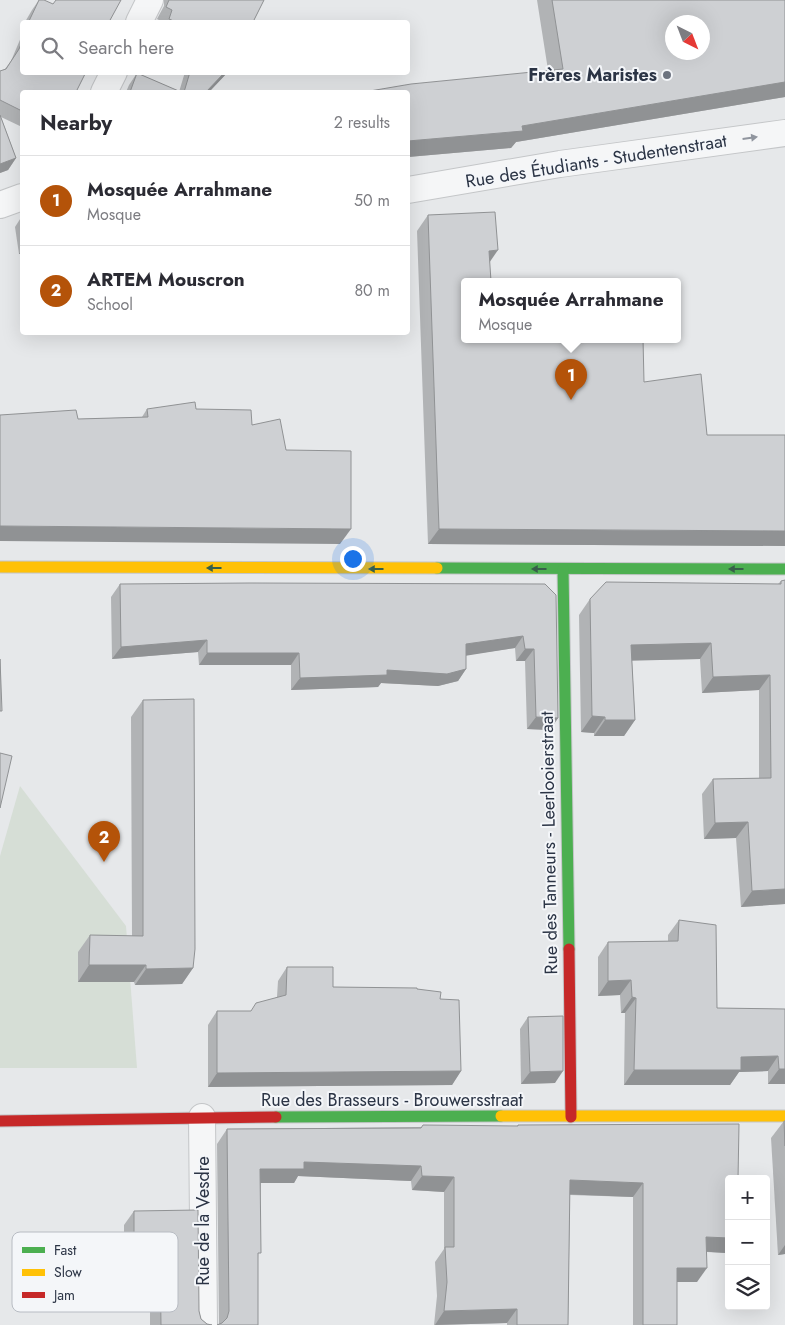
<!DOCTYPE html>
<meta charset="utf-8">
<style>
body{margin:0;font-family:Jost,sans-serif;background:#f7f7f7;color:#2b2b33}
.controls{position:absolute;right:15px;bottom:15px;display:grid;overflow:hidden;border-radius:5px;box-shadow:0 5px 20px #0002}
.controls button{width:45px;height:45px;display:grid;place-items:center;padding:0;border:0;border-bottom:1px solid #e1e1e2;background:#fff;color:#2b2b33;font:25px sans-serif}
.compass{position:absolute;left:665px;top:15px;width:45px;height:45px;border-radius:50%;background:#fff;box-shadow:0 5px 20px #0002;rotate:138deg}
.you{position:absolute;left:352px;top:558px;width:18px;height:18px;margin:-12px;border:4px solid #fff;border-radius:50%;background:#1a73e8;box-shadow:0 0 0 8px #1a73e833}
.badge{display:grid;place-items:center;width:32px;height:32px;border-radius:50%;background:#b45309;color:#fff;font-size:16px;font-weight:700}
.pin{position:absolute;translate:-50% -41px;filter:drop-shadow(0 1px 2px #0008)}
.pin::after{content:'';position:absolute;top:26px;width:18px;height:15px;background:inherit;clip-path:polygon(0 0,100% 0,50% 100%)}
.popup{position:absolute;left:461px;top:278px;width:220px;height:65px;box-sizing:border-box;display:grid;place-content:center;border-radius:5px;background:#fff;filter:drop-shadow(0 1px 4px #0005);font-size:16px;white-space:nowrap;color:#7c7c81}
.popup b{font-size:19px;color:#2b2b33}
.popup::after{content:'';position:absolute;left:50%;top:100%;margin-left:-10px;border:10px solid transparent;border-top-color:#fff}
.list{margin:0;padding:0;list-style:none}
h2{display:flex;justify-content:space-between;align-items:center;height:65px;margin:0;padding:0 20px;font-size:21px}
h2 small{font-size:16px;font-weight:400;color:#7c7c81}
.list li{display:grid;grid-template-columns:32px 1fr auto;gap:15px;align-items:center;box-sizing:border-box;height:90px;padding:0 20px;border-top:1px solid #e1e1e2}
.list b{display:block;font-size:19px;white-space:nowrap}
.list p{margin:0;font-size:16px;white-space:nowrap;color:#7c7c81}
.list em{font-size:16px;font-style:normal;color:#7c7c81}
.icon{flex:none;width:28px;height:28px;fill:none;stroke:currentColor;stroke-width:2;stroke-linecap:round;stroke-linejoin:round}
.map{position:relative;flex:none;width:785px;height:1325px;overflow:hidden}
.search{position:absolute;background:#fff;box-shadow:0 5px 20px #0002;left:20px;top:20px;width:390px;height:55px;display:flex;align-items:center;gap:12px;box-sizing:border-box;padding:0 18px;border-radius:5px;color:#7c7c81;font-size:19px}
.panel{position:absolute;background:#fff;box-shadow:0 5px 20px #0002;left:20px;top:90px;width:390px;height:245px;border-radius:5px}
.map>svg:first-child{display:block}
.green{fill:#d6ded6}
.lines{fill:none;stroke-linecap:round;stroke-linejoin:round}
.street-casing{stroke:#c4c6c8;stroke-width:28}
.fast-casing{stroke:#c4c6c8;stroke-width:13}
.slow-casing{stroke:#c4c6c8;stroke-width:13}
.jam-casing{stroke:#c4c6c8;stroke-width:13}
.street{stroke:#f5f6f7;stroke-width:26}
.fast{stroke:#4caf50;stroke-width:11}
.slow{stroke:#ffc107;stroke-width:11}
.jam{stroke:#c62828;stroke-width:11}
.wall{fill:#b1b3b5}
.shaded-wall{fill:#909294}
.building{fill:#ced0d3;stroke:#909294;fill-rule:evenodd}
.oneway{fill:#90959e}
.oneway2{fill:#375f49}
.poi-dot{fill:#6c737f;stroke:#f4f6f9;stroke-width:2}
.labels{text-anchor:middle;stroke-width:4;stroke-linejoin:round;paint-order:stroke}
.poi-label{font-size:18px;font-weight:bold;fill:#2b3445;stroke:#f4f6f9;text-anchor:end}
.street-label{font-size:18px;fill:#2b3445;stroke:#f4f6f9}
.key{fill:#f4f6f9;stroke:#b8bcc3;stroke-width:1}
.key-label{font-size:14px;fill:#2b3445}
</style>
<div class="map">
<svg width="785" height="1325" viewBox="0 0 785 1325">
<rect width="100%" height="100%" fill="#e6e8ea"/>
<polygon class="green" points="20,786 126,926 137,1068 0,1068 0,856"/>
<g class="lines">
<g class="street-casing">
<g id="street">
<polyline points="139,22 150,0"/>
<polyline points="104,92 114,72"/>
<polyline points="408,190 560,164 785,133"/>
<polyline points="0,205 22,197"/>
<polyline points="202,1117 204,1325"/>
</g>
</g>
<g class="fast-casing">
<g id="fast">
<polyline points="437,568 785,569"/>
<polyline points="563,569 569,949"/>
<polyline points="276,1117 501,1116"/>
</g>
</g>
<g class="slow-casing">
<g id="slow">
<polyline points="0,567 437,568"/>
<polyline points="501,1116 785,1116"/>
</g>
</g>
<g class="jam-casing">
<g id="jam">
<polyline points="569,949 571,1117"/>
<polyline points="0,1121 276,1117"/>
</g>
</g>
<use href="#street" class="street"/>
<use href="#fast" class="fast"/>
<use href="#slow" class="slow"/>
<use href="#jam" class="jam"/>
</g>
<g class="wall">
<polygon points="39,0 52,4 109,22 25,22 32,10"/>
<polygon points="164,0 264,0 253,22 163,22 157,19 164,6"/>
<polygon points="537,0 785,0 785,97 516,142 511,148 408,157 408,92 548,70"/>
<polygon points="22,28 22,127 1,117 16,158 8,170 0,173 0,71 5,69 11,61 22,35 20,34"/>
<polygon points="185,72 228,72 209,92 126,92 129,85 137,73 179,92"/>
<polygon points="428,215 490,262 465,339 644,382 707,435 785,435 785,546 428,544 417,231"/>
<polygon points="22,216 22,254 19,254 15,227"/>
<polygon points="147,409 196,409 252,425 286,450 340,544 78,419 142,417"/>
<polygon points="781,581 785,904 741,907 736,838 704,839 702,794 713,779 759,778 759,690 702,693 700,659 632,660 635,720 624,736 594,736 594,733 581,732 579,615 590,599 778,584"/>
<polygon points="120,584 545,584 558,718 550,730 527,729 525,661 516,661 515,648 466,655 466,669 458,681 438,686 381,683 378,687 291,690 291,665 199,665 198,652 112,659 111,597"/>
<polygon points="143,700 193,968 182,984 135,985 134,982 78,982 78,952 90,935 132,936 131,717"/>
<polygon points="679,920 717,1008 785,1009 785,1084 768,1084 768,1071 739,1072 730,1085 624,1085 625,1013 621,1013 620,995 598,996 598,957 608,942 668,941 668,935"/>
<polygon points="287,967 333,987 417,989 440,999 461,1071 452,1085 208,1087 208,1025 217,1011 251,1011 277,997 278,981"/>
<polygon points="528,1017 555,1083 521,1084 520,1029"/>
<polygon points="784,1121 785,1121 785,1254 778,1255 771,1138"/>
<polygon points="518,1125 729,1179 729,1249 726,1253 707,1252 697,1282 677,1282 677,1325 633,1325 633,1197 570,1195 568,1325 507,1325 507,1323 434,1325 437,1296 435,1262 444,1249 444,1192 412,1190 411,1181 298,1176 294,1183 261,1183 258,1258 258,1325 219,1324 217,1144 227,1129 517,1126"/>
<polygon points="134,1211 199,1311 201,1319 207,1324 212,1325 150,1325 150,1269 124,1269 124,1225"/>
</g>
<g class="shaded-wall">
<polygon points="225,72 228,72 209,92 206,92"/>
<polygon points="785,82 785,97 516,142 511,148 408,157 408,141 522,126"/>
<polygon points="16,158 8,170 0,173 0,164"/>
<polygon points="22,249 22,254 19,254"/>
<polygon points="498,250 487,266 489,251"/>
<polygon points="0,526 351,529 340,544 0,541"/>
<polygon points="439,529 785,531 785,546 428,544"/>
<polygon points="523,636 515,648 458,657 466,644"/>
<polygon points="207,640 198,652 112,659 121,647"/>
<polygon points="711,643 700,659 620,661 631,645"/>
<polygon points="525,649 534,649 525,661 516,661"/>
<polygon points="207,653 299,653 291,665 199,665"/>
<polygon points="466,669 458,681 438,686 381,683 378,687 291,690 300,678 387,670"/>
<polygon points="770,675 759,690 702,693 713,677"/>
<polygon points="592,716 605,717 594,733 581,732"/>
<polygon points="536,717 558,718 550,730 527,729"/>
<polygon points="605,720 635,720 624,736 594,736"/>
<polygon points="748,822 736,838 704,839 715,823"/>
<polygon points="785,889 785,904 741,907 752,891"/>
<polygon points="89,965 146,965 134,982 78,982"/>
<polygon points="193,968 182,984 135,985 146,969"/>
<polygon points="631,980 620,995 598,996 608,981"/>
<polygon points="632,997 636,998 625,1013 621,1013"/>
<polygon points="778,1056 768,1071 739,1072 730,1085 624,1085 634,1070 741,1057"/>
<polygon points="779,1069 785,1069 785,1084 768,1084"/>
<polygon points="461,1071 452,1085 208,1087 217,1073"/>
<polygon points="563,1071 555,1083 521,1084 530,1072"/>
<polygon points="304,1162 421,1166 411,1181 298,1176 294,1183 250,1183 260,1169"/>
<polygon points="422,1176 454,1177 444,1192 412,1190"/>
<polygon points="570,1180 643,1183 633,1197 560,1194"/>
<polygon points="706,1237 729,1238 729,1249 726,1253 696,1251"/>
<polygon points="785,1245 785,1254 778,1255"/>
<polygon points="134,1255 160,1255 150,1269 124,1269"/>
<polygon points="677,1268 707,1268 697,1282 667,1282"/>
<polygon points="517,1309 507,1323 435,1325 444,1311"/>
</g>
<g class="building">
<polygon points="39,0 44,0 53,4 56,0 121,0 109,22 30,22 29,21"/>
<polygon points="169,0 264,0 253,22 176,22 169,19 172,10 166,7"/>
<path d="M552 0H785V82L522 126 523 131 408 141V92H364L411 84 563 69ZM672 22H702V52H672Z"/>
<polygon points="22,42 22,72 86,72 76,92 22,92 22,111 0,100 0,71 6,69 19,49"/>
<polygon points="190,72 225,72 206,92 184,92"/>
<polygon points="137,73 181,92 130,92"/>
<polygon points="0,115 16,158 0,164"/>
<polygon points="495,212 498,250 489,251 491,281 465,281 465,339 643,339 644,382 701,374 707,435 785,435 785,531 439,529 428,215"/>
<polygon points="195,402 196,409 251,410 252,425 280,419 286,450 351,451 351,529 0,526 0,415 76,410 78,419 148,417 147,409"/>
<polygon points="785,580 785,889 752,891 748,822 715,823 713,779 771,778 770,675 713,677 711,643 631,645 635,720 605,720 605,717 592,716 590,599 606,582 781,584 781,581"/>
<polygon points="249,583 545,584 556,595 558,718 536,717 534,649 525,649 523,636 466,644 466,669 447,674 387,670 387,675 300,678 299,653 207,653 207,640 121,647 120,584"/>
<polygon points="0,659 2,711 0,711"/>
<polygon points="194,699 195,949 193,968 146,969 146,965 89,965 90,935 143,936 143,700"/>
<polygon points="0,753 12,756 0,808"/>
<polygon points="679,920 716,925 717,1008 785,1009 785,1069 779,1069 778,1056 741,1057 741,1070 634,1070 636,998 632,997 631,980 608,981 608,942 678,941"/>
<polygon points="287,967 333,967 333,987 417,988 417,989 441,992 440,999 459,1000 461,1071 217,1073 217,1011 251,1011 256,1003 286,995"/>
<polygon points="563,1016 563,1071 530,1072 528,1017"/>
<polygon points="784,1121 785,1121 785,1146"/>
<polygon points="739,1124 738,1179 729,1179 729,1238 706,1237 707,1268 677,1268 677,1325 643,1325 643,1183 570,1180 568,1325 517,1325 517,1309 444,1311 447,1282 445,1247 454,1247 454,1177 422,1176 421,1166 304,1162 304,1169 260,1169 261,1253 258,1253 258,1325 217,1325 222,1323 227,1318 229,1311 227,1129 421,1128 423,1125 518,1126 518,1125"/>
<polygon points="198,1210 199,1311 201,1319 207,1324 212,1325 161,1325 160,1255 134,1255 134,1211"/>
</g>
<defs><path id="oneway-solid" d="M-6-.8H1V-3.2L6.5 0L1 3.2V.8H-6Z" transform="scale(1.25)"/></defs>
<use class="oneway" href="#oneway-solid" transform="translate(750 138) rotate(-8)"/>
<g class="oneway2">
<use href="#oneway-solid" transform="translate(214 568) rotate(-180)"/>
<use href="#oneway-solid" transform="translate(376 569) rotate(-180)"/>
<use href="#oneway-solid" transform="translate(539 569) rotate(-180)"/>
<use href="#oneway-solid" transform="translate(736 569) rotate(-180)"/>
</g>
<circle class="poi-dot" cx="667" cy="75" r="5"/>
<g class="labels">
<g class="poi-label">
<text x="657" y="81">Frères Maristes</text>
</g>
<g class="street-label">
<text transform="translate(596 161) rotate(-9)" y="6">Rue des Étudiants - Studentenstraat</text>
<text transform="translate(549 843) rotate(-91)" y="6">Rue des Tanneurs - Leerlooierstraat</text>
<text x="392" y="1106">Rue des Brasseurs - Brouwersstraat</text>
<text transform="translate(203 1221) rotate(-90)" y="6">Rue de la Vesdre</text>
</g>
</g>
<rect x="12" y="1232" width="166" height="80" rx="8" class="key"/>
<rect x="22" y="1247" width="23" height="6" fill="#4caf50"/>
<rect x="22" y="1269" width="23" height="7" fill="#ffc107"/>
<rect x="22" y="1292" width="23" height="6" fill="#c62828"/>
<g class="key-label">
<text x="54" y="1255">Fast</text>
<text x="54" y="1277">Slow</text>
<text x="54" y="1300">Jam</text>
</g>
</svg>
<div class="controls">
<button>+</button>
<button>−</button>
<button><svg class="icon" aria-label="layers" viewBox="0 0 24 24"><path d="M12 4l9 5-9 5-9-5zM3 14l9 5 9-5"/></svg></button>
</div>
<svg class="compass" viewBox="-18 -18 36 36"><path d="M0-13l5 13h-10z" fill="#e53935"/><path d="M0 13l5-13h-10z" fill="#7c7c81"/></svg>
<div class="you"></div>
<div class="pin badge" style="left:571px;top:400px">1</div>
<div class="popup"><b>Mosquée Arrahmane</b>Mosque</div>
<div class="pin badge" style="left:104px;top:862px">2</div>
<div class="search"><svg class="icon" aria-label="search" viewBox="0 0 24 24"><circle cx="10" cy="10" r="6"/><path d="M15 15l6 6"/></svg>Search here</div>
<section class="panel">
<h2>Nearby<small>2 results</small></h2>
<ul class="list">
<li><span class="badge">1</span><div><b>Mosquée Arrahmane</b><p>Mosque</p></div><em>50 m</em></li>
<li><span class="badge">2</span><div><b>ARTEM Mouscron</b><p>School</p></div><em>80 m</em></li>
</ul>
</section>
</div>
